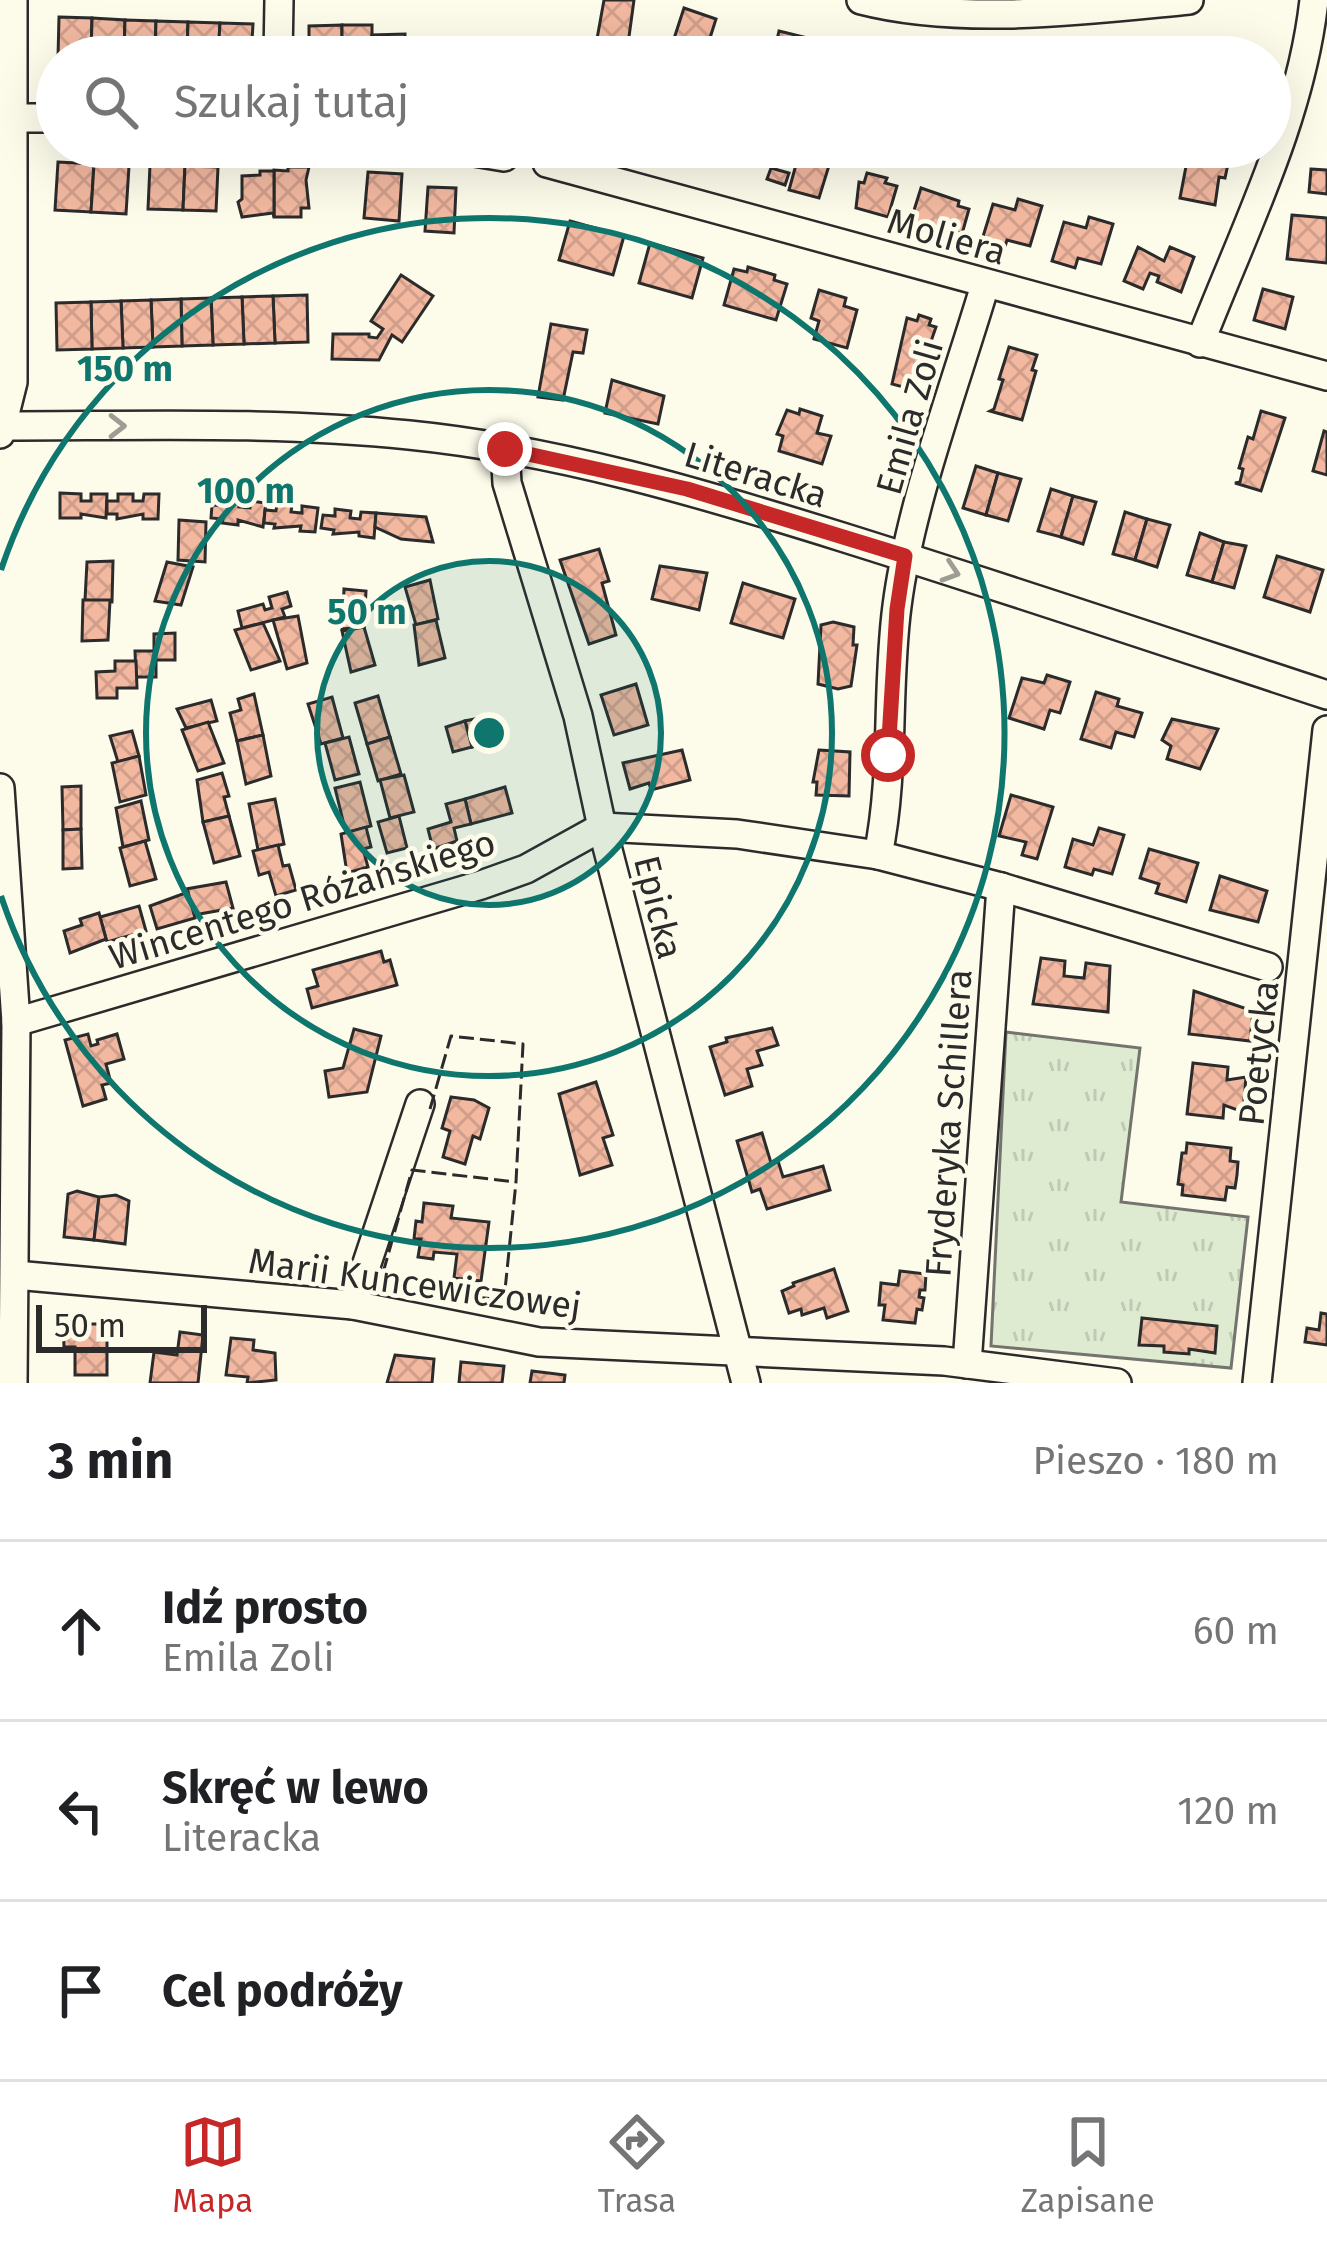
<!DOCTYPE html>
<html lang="pl">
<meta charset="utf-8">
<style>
body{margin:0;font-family:"Fira Sans",sans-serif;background:#f2f2f2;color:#202124}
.scale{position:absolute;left:36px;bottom:30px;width:171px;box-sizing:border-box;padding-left:12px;border:6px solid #2b2b2b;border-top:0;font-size:33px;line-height:42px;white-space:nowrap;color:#2b2b2b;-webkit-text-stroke:9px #fdfbea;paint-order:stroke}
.stop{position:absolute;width:36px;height:36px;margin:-27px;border:9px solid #c62828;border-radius:50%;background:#fff}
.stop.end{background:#c62828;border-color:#fff;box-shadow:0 3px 12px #0008}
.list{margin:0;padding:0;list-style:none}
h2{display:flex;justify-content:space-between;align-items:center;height:156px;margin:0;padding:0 48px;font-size:51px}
h2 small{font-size:39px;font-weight:400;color:#757577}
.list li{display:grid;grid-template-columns:78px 1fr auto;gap:36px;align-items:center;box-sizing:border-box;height:180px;padding:0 48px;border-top:3px solid #e0e0e0}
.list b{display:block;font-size:45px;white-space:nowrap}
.list p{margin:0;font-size:39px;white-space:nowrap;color:#757577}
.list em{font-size:39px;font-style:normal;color:#757577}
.icon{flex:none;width:66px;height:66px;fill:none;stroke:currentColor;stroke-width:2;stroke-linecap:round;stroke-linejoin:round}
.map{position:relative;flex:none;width:1327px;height:1383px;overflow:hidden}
.search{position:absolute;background:#fff;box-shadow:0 12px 48px #0002;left:36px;right:36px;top:36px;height:132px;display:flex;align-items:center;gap:30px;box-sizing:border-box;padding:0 42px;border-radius:66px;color:#757577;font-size:45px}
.sheet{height:696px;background:#fff}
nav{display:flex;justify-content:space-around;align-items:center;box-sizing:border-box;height:168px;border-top:3px solid #e0e0e0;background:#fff;font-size:33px;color:#757577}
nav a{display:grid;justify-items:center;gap:6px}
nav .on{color:#c62828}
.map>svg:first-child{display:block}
.grass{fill:url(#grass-tufts);stroke:#74746e;stroke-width:3}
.building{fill:url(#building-cross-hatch);stroke:#2b2b2b;stroke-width:3}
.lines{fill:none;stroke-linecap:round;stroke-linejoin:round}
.minor-casing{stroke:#2b2b2b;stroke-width:32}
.minor{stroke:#fdfbea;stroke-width:27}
.fence{stroke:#2b2b2b;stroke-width:3;stroke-dasharray:15 6;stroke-linecap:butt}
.oneway{stroke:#9e9d94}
.route{stroke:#c62828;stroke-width:15}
.ring{fill:none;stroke:#0f766e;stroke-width:6}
.labels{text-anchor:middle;stroke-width:9;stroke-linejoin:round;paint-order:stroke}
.street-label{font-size:36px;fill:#2b2b2b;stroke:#fdfbea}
.centre{fill:#0f766e;stroke:#fdfbea;stroke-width:6}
.ring-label{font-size:36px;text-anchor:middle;font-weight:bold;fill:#0f766e;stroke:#fdfbea;stroke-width:9;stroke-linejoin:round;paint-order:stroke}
</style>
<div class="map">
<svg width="1327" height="1383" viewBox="0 0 1327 1383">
<defs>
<pattern id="grass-tufts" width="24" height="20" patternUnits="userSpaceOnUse" patternTransform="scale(3)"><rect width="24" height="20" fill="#deebd1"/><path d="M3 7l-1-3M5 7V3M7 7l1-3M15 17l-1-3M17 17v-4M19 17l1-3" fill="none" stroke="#bfcab4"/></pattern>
<pattern id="building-cross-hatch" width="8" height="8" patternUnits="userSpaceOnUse" patternTransform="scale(3)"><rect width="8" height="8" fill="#f2b8a0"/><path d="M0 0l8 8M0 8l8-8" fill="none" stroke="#d09e8a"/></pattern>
</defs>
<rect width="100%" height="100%" fill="#fdfbea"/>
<polygon class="grass" points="1006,1032 1140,1048 1121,1202 1248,1217 1231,1368 991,1346"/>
<g class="building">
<polygon points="604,0 634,0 628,44 597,39"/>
<polygon points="684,8 716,19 704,57 668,57"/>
<polygon points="59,17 92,18 91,57 58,57"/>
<polygon points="92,18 125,20 124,57 91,57"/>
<polygon points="125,20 156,21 155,57 124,57"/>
<polygon points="156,21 188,22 187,57 155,57"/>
<polygon points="188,22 220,23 218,57 187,57"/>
<polygon points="220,23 253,24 251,57 218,57"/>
<polygon points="342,25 342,57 309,57 309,26"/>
<rect x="342" y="25" width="30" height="32"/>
<polygon points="779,31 816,40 812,57 773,57"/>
<polygon points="405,34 405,57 372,57 372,35"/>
<rect x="405" y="39" width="32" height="18"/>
<polygon points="878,41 899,43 899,49 926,56 931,52 929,57 874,57"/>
<polygon points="1189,43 1211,44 1210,57 1169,57 1170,49 1189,50"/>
<polygon points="1110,44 1134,46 1134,57 1109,57"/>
<polygon points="437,47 469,48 469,57 437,57"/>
<polygon points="800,150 831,159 819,198 789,190"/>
<polygon points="1198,155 1228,164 1225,178 1219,177 1215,205 1180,198 1188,156"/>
<polygon points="58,162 94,164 91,212 55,210"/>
<polygon points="94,164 129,166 126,214 91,212"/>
<polygon points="150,165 185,166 183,210 148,209"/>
<polygon points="185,166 218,167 216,211 183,210"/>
<polygon points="288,167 309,167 306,180 309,208 301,208 301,217 274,217 274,170 288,171"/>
<polygon points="771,168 789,173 785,185 767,179"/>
<polygon points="1311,169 1327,170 1327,194 1309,192"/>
<polygon points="260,171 274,171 274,217 273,213 242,217 238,202 242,199 242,176 260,175"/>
<polygon points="368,172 402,174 399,221 364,218"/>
<polygon points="867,173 887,178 885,183 897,186 888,217 856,208 859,182 864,183"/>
<polygon points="428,187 456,188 454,233 425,231"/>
<polygon points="921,188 959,201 958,206 969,209 962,234 951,230 950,236 910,223"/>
<polygon points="1018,199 1042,206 1030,246 1007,240 1004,250 981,243 993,204 1015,210"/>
<polygon points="1292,215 1327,218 1327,263 1287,259"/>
<polygon points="1089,217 1113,224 1101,264 1078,258 1075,268 1052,261 1064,222 1086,228"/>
<polygon points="570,221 624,236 613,275 559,260"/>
<polygon points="650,243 703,258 692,298 639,283"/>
<polygon points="1138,247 1164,261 1170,247 1194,257 1181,292 1157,282 1159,276 1150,273 1143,289 1124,281"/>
<polygon points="748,267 775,275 774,280 787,284 776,320 724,305 734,269 747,272"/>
<polygon points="401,275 433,296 402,342 392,335 379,360 332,359 333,334 369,334 369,337 377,338 383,329 371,321"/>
<polygon points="1263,289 1293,297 1285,329 1254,320"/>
<polygon points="819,290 846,298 844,306 857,310 847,348 814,339 819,321 811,318"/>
<polygon points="307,295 308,342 275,343 273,296"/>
<polygon points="273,296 275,343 244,344 242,297"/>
<polygon points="242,297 244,344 213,345 211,298"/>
<polygon points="211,298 213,345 182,346 181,299"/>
<polygon points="181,299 182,346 153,347 151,300"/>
<polygon points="151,300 153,347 123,348 121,301"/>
<polygon points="121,301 123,348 92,349 91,302"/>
<polygon points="91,302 92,349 57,350 56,303"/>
<polygon points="919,315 931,319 929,325 936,327 914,390 892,384 907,318 917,321"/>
<polygon points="551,324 587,330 583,353 573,352 563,400 538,397"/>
<polygon points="1009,347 1037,355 1032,370 1036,371 1022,420 990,411 994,409 1003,380 999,379"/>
<polygon points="612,380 664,396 658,424 605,413"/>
<polygon points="800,409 822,416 817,433 831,436 822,464 779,451 783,436 777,434 787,410 799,414"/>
<polygon points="1261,411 1285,418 1261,491 1235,483 1240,482 1243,469 1239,468 1248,437 1253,439"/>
<polygon points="1324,431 1327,432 1327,475 1313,471"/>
<polygon points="976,466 998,473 986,515 963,508"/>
<polygon points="998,473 1021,479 1008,521 986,515"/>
<polygon points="1051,489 1073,496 1061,537 1038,531"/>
<polygon points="60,493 81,494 81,501 91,501 91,494 107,494 106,518 81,514 81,518 60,518"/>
<polygon points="118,494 133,494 133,501 143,501 144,494 159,494 158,519 143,519 143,514 117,519 117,514 107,514 107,501 118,501"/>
<polygon points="1073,496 1096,502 1083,544 1061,537"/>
<polygon points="225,499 240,500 239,507 250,508 251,501 266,503 263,527 238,520 238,525 222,523 223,519 211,518 212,505 224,506"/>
<polygon points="277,504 292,505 291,512 302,513 302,506 318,508 315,532 300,531 301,526 274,528 275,524 264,523 265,510 276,511"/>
<polygon points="335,509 351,511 350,518 360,519 361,512 376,513 374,538 359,536 359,532 333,534 334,530 321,528 323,515 335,516"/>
<polygon points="1125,512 1147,519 1135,560 1113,554"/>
<polygon points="376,513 426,517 433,542 401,539 375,527"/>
<polygon points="1147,519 1170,525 1157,567 1135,560"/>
<polygon points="179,520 206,522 205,562 178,560"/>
<polygon points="1200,533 1224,542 1212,582 1187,575"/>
<polygon points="1224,542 1246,546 1234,588 1212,582"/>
<polygon points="599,549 609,581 602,583 616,635 589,644 560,560"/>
<polygon points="1277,556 1323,570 1310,612 1264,597"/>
<polygon points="113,561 112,602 85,600 87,562"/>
<polygon points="167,562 193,567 181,605 155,601"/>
<polygon points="660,566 707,573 699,610 652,599"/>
<polygon points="430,580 438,619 416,625 405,587"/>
<polygon points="743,583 795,599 783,638 731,623"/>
<polygon points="344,589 366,591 364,627 342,629"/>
<polygon points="287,592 291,606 282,609 285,617 242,628 238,611 263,604 265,610 272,608 269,597"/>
<polygon points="83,600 110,600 108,640 82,641"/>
<polygon points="298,616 307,663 287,669 273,620"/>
<polygon points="436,620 445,658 419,665 414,625"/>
<polygon points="833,622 854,627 853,645 857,645 851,686 838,689 818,684 821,625"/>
<polygon points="263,623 280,661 251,670 235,630"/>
<polygon points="364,627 375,665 351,672 342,631"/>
<polygon points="175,633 175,660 156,660 156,677 136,677 135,651 154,651 154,634"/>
<polygon points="115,661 136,661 137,688 117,688 117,698 97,698 96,672 115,671"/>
<polygon points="1047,675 1070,682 1060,713 1050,710 1044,729 1009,718 1022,678 1044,683"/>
<polygon points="636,684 648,725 614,735 601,695"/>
<polygon points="1096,692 1119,699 1117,706 1142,713 1134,737 1116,732 1111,748 1081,739"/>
<polygon points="254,694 263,735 237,741 230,713 241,710 238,699"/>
<polygon points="378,696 390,737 367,744 355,703"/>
<polygon points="332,697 343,738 321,744 308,704"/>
<polygon points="211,700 217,721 186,728 177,709"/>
<polygon points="484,717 491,741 472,747 465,721"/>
<polygon points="1172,719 1218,729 1200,769 1167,759 1171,746 1162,740"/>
<polygon points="465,721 472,747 453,752 446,727"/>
<polygon points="208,722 224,763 198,771 182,730"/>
<polygon points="132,731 139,756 118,762 110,736"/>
<polygon points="263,735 271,776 246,784 237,741"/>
<polygon points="349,737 359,774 335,780 325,743"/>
<polygon points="390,737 401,774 378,781 367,744"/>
<polygon points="682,750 690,780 651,790 649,783 630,789 623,763"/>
<polygon points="819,750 850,752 849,796 816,795 817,782 813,782"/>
<polygon points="139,756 146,795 120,802 112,763"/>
<polygon points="222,773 229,796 224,797 229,816 203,822 197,780"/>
<polygon points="404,775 414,812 390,818 380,780"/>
<polygon points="360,782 371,826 346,833 335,788"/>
<polygon points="81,786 81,829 63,830 62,787"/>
<polygon points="505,787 512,813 471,824 465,799"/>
<polygon points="1011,795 1053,807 1037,859 1022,855 1026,842 999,836"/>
<polygon points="275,799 284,844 258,850 249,804"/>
<polygon points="465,799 471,824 454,828 457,841 433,849 428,829 451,822 446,804"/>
<polygon points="141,801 149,840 123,847 116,808"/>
<polygon points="229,816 240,856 214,863 203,822"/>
<polygon points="399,816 407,848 387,853 378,822"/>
<polygon points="366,827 371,847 363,849 368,867 347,873 341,834"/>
<polygon points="1099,828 1124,835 1112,874 1094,869 1092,875 1065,867 1073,839 1093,845"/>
<polygon points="81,829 82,868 63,869 63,830"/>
<polygon points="145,841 156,879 130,886 120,848"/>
<polygon points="278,845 283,866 289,865 296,890 276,896 269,872 259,875 253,851"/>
<polygon points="1149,849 1198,863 1186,902 1156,893 1159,884 1140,878"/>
<polygon points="1220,876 1267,891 1258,922 1210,910"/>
<polygon points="226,882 233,908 194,915 186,889"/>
<polygon points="188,892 195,918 157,929 150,906"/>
<polygon points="139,906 146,931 107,942 100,917"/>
<polygon points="99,913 106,939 70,953 64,931 82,925 80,919"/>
<polygon points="381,951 384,962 390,960 397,985 312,1008 307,989 318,986 313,970"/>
<polygon points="1041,958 1065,961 1064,976 1084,978 1086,963 1110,966 1108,1012 1033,1004"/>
<polygon points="1194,991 1253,1011 1250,1041 1189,1034"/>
<polygon points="772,1028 778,1045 757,1051 762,1065 747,1069 752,1086 725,1095 710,1047 727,1042 726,1038"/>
<polygon points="354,1029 381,1036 367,1092 329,1097 325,1071 343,1068"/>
<polygon points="88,1034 91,1046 98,1044 97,1040 117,1034 124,1059 106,1064 111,1083 102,1085 106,1099 83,1106 65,1040"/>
<polygon points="1193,1063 1228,1067 1227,1080 1246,1077 1243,1112 1224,1105 1223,1118 1187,1114"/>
<polygon points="596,1082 613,1135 603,1138 612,1165 580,1175 559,1094"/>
<polygon points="451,1097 474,1100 489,1108 480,1139 473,1136 465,1164 443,1157 450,1131 442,1128"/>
<polygon points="762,1133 771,1163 778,1161 783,1177 823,1166 830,1190 767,1209 760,1189 752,1192 737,1141"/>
<polygon points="1187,1143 1231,1148 1230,1161 1238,1162 1237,1175 1235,1188 1227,1187 1225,1200 1182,1195 1183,1185 1178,1184 1182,1153 1186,1153"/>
<polygon points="77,1191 99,1197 94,1240 64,1237 68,1194"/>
<polygon points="116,1195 129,1201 125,1244 94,1240 99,1197"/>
<polygon points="424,1203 453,1206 451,1218 489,1222 481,1281 454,1278 457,1254 434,1252 433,1259 418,1257 421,1239 414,1239 416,1221 422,1222"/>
<polygon points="834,1269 848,1311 827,1318 824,1308 802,1315 801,1309 789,1313 782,1291 794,1286 793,1283"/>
<polygon points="900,1271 926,1274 925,1290 920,1290 919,1297 924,1298 922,1310 917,1309 915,1323 883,1320 885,1305 879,1305 881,1283 898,1285"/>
<polygon points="1321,1313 1327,1314 1327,1345 1305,1342 1307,1328 1319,1330"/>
<polygon points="1142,1318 1217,1326 1215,1353 1189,1349 1189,1354 1164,1352 1164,1346 1139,1345"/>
<polygon points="63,1324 107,1324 107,1375 75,1375 75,1347 64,1347"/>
<polygon points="180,1332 203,1335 198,1383 150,1383 154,1352 177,1355"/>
<polygon points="231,1338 254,1340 253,1350 275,1353 276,1380 247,1383 248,1377 226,1375"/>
<polygon points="395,1355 434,1359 432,1383 387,1383"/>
<polygon points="461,1362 504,1366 502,1383 459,1383"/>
<polygon points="532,1371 565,1375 564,1383 530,1383"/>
</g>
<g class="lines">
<g class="minor-casing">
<g id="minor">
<path d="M861 0C962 26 1086 10 1189 0"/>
<polyline points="278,57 279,0"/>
<polyline points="0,118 57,118"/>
<polyline points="444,147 504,157"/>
<polyline points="547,163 1327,376"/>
<path d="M1200 343C1243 232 1301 119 1314 0"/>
<path d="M0 426C136 426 274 421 409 435 558 450 701 493 842 537 1005 588 1166 642 1327 695"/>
<polyline points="0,434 13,382 13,0"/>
<polyline points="505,449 507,483 578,716 602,827 746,1383"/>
<polyline points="0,788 16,1022 13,1383"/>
<path d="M878 855C895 773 886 689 897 606 910 504 955 386 985 285"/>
<polyline points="16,1022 481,885 526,869 602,827 737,834 878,855 1001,887 1268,967"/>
<polyline points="15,1275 353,1305 539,1342 944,1361 1117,1383"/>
<polyline points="353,1305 420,1104"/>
<polyline points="967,1364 1001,887"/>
<polyline points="1257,1383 1327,730"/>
</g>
</g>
<use href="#minor" class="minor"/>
<polyline class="fence" points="430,1109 451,1036 523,1044 516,1182 504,1300 379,1287 412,1170 516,1182"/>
</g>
<defs><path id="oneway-chevron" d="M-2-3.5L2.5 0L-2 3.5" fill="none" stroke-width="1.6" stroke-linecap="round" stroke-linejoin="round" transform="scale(3)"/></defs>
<g class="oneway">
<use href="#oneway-chevron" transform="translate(117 426)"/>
<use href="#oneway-chevron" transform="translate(951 572) rotate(18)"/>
</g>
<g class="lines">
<polyline class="route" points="505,449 687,489 905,556 897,609 888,755"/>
</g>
<circle cx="489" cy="733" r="172" fill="#0f766e" fill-opacity=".12"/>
<g class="ring">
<circle cx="489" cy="733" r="172"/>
<circle cx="489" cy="733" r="343"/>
<path d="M1 570A515 515 0 1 1 1 896"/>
</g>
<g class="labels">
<g class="street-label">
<text transform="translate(947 236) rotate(16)" y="13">Moliera</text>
<text transform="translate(909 417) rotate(-74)" y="13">Emila Zoli</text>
<text transform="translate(756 474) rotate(17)" y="13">Literacka</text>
<text transform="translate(302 899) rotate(-17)" y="13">Wincentego Różańskiego</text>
<text transform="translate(659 907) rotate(76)" y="13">Epicka</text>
<text transform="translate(1258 1053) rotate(-84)" y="13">Poetycka</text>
<text transform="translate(948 1123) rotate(-86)" y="13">Fryderyka Schillera</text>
<text transform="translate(415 1283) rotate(8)" y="13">Marii Kuncewiczowej</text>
</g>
</g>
<circle cx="489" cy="733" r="18" class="centre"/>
<g class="ring-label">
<text x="125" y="381">150 m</text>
<text x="246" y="503">100 m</text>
<text x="367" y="624">50 m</text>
</g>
</svg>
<div class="scale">50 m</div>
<div class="stop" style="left:888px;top:755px"></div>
<div class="stop end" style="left:505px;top:449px"></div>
<div class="search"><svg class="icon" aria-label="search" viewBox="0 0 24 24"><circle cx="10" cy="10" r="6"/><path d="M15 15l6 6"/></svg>Szukaj tutaj</div>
</div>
<section class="sheet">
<h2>3 min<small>Pieszo · 180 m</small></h2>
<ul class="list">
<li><svg class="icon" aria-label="ahead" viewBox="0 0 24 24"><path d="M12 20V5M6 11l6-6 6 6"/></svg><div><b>Idź prosto</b><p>Emila Zoli</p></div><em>60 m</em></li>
<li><svg class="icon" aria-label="left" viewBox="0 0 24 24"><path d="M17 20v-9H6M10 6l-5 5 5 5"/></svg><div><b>Skręć w lewo</b><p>Literacka</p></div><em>120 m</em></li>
<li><svg class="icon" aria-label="arrive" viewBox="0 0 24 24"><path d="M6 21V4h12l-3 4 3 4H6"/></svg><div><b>Cel podróży</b></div></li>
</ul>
</section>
<nav>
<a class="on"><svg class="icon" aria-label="map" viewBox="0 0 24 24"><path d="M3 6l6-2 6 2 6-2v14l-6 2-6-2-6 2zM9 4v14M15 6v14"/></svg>Mapa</a>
<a><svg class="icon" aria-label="directions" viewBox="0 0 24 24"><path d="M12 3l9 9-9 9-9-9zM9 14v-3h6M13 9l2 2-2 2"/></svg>Trasa</a>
<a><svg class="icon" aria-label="saved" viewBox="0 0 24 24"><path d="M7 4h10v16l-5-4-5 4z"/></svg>Zapisane</a>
</nav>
